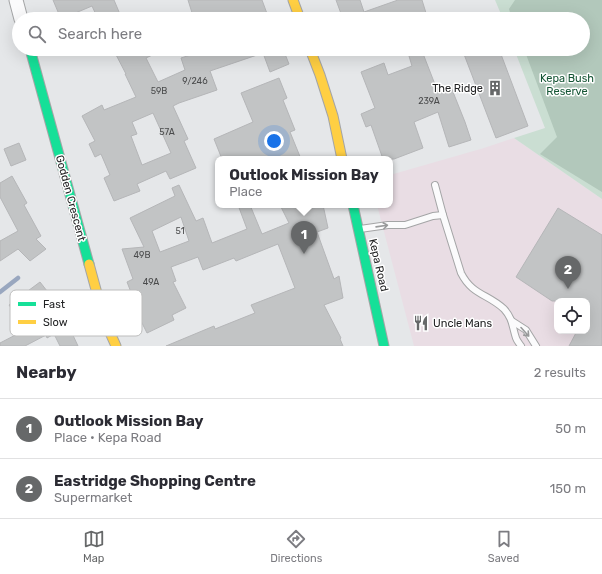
<!DOCTYPE html>
<meta charset="utf-8">
<style>
body{margin:0;font-family:Rubik,sans-serif;background:#f7f7f7;color:#2b2b33}
.controls{position:absolute;right:12px;bottom:12px;display:grid;overflow:hidden;border-radius:8px;box-shadow:0 4px 16px #0002}
.controls button{width:36px;height:36px;display:grid;place-items:center;padding:0;border:0;border-bottom:1px solid #e1e1e2;background:#fff;color:#2b2b33;font:20px sans-serif}
.you{position:absolute;left:274px;top:141px;width:14px;height:14px;margin:-10px;border:3px solid #fff;border-radius:50%;background:#1a73e8;box-shadow:0 0 0 6px #1a73e833}
.badge{display:grid;place-items:center;width:26px;height:26px;border-radius:50%;background:#666869;color:#fff;font-size:13px;font-weight:700}
.pin{position:absolute;translate:-50% -33px;filter:drop-shadow(0 1px 2px #0008)}
.pin::after{content:'';position:absolute;top:21px;width:14px;height:12px;background:inherit;clip-path:polygon(0 0,100% 0,50% 100%)}
.popup{position:absolute;left:215px;top:156px;width:178px;height:52px;box-sizing:border-box;display:grid;place-content:center;border-radius:8px;background:#fff;filter:drop-shadow(0 1px 3px #0005);font-size:13px;white-space:nowrap;color:#7c7c81}
.popup b{font-size:15px;color:#2b2b33}
.popup::after{content:'';position:absolute;left:50%;top:100%;margin-left:-8px;border:8px solid transparent;border-top-color:#fff}
.list{margin:0;padding:0;list-style:none}
h2{display:flex;justify-content:space-between;align-items:center;height:52px;margin:0;padding:0 16px;font-size:17px}
h2 small{font-size:13px;font-weight:400;color:#7c7c81}
.list li{display:grid;grid-template-columns:26px 1fr auto;gap:12px;align-items:center;box-sizing:border-box;height:60px;padding:0 16px;border-top:1px solid #e1e1e2}
.list b{display:block;font-size:15px;white-space:nowrap}
.list p{margin:0;font-size:13px;white-space:nowrap;color:#7c7c81}
.list em{font-size:13px;font-style:normal;color:#7c7c81}
.icon{flex:none;width:22px;height:22px;fill:none;stroke:currentColor;stroke-width:2;stroke-linecap:round;stroke-linejoin:round}
.map{position:relative;flex:none;width:602px;height:346px;overflow:hidden}
.search{position:absolute;background:#fff;box-shadow:0 4px 16px #0002;left:12px;right:12px;top:12px;height:44px;display:flex;align-items:center;gap:10px;box-sizing:border-box;padding:0 14px;border-radius:22px;color:#7c7c81;font-size:15px}
.sheet{height:172px;background:#fff}
nav{display:flex;justify-content:space-around;align-items:center;box-sizing:border-box;height:56px;border-top:1px solid #e1e1e2;background:#fff;font-size:11px;color:#7c7c81}
nav a{display:grid;justify-items:center;gap:2px}
nav .on{color:#666869}
.map>svg:first-child{display:block}
.commercial{fill:#e9dde4;fill-rule:evenodd}
.green{fill:#caded2}
.forest{fill:#b2c8bb}
.lines{fill:none;stroke-linecap:round;stroke-linejoin:round}
.stream{stroke:#99a7bf;stroke-width:4.5}
.building{fill:#c2c4c5;stroke:#b5b6b8;fill-rule:evenodd}
.lane-casing{stroke:#a4a5a6;stroke-width:8}
.street-casing{stroke:#a4a5a6;stroke-width:15}
.fast-casing{stroke:#a4a5a6;stroke-width:11}
.slow-casing{stroke:#a4a5a6;stroke-width:11}
.lane{stroke:#fbfbfc;stroke-width:6}
.street{stroke:#fbfbfc;stroke-width:13}
.fast{stroke:#16e098;stroke-width:9}
.slow{stroke:#ffcf43;stroke-width:9}
.oneway{stroke:#999a9b}
.labels{text-anchor:middle;stroke-width:3;stroke-linejoin:round;paint-order:stroke}
.number-label{font-size:9px;fill:#4a4b4c}
.park-label{font-size:11px;fill:#145534;stroke:#fff}
.poi-label{font-size:11px;fill:#222324;stroke:#fff;text-anchor:end}
.street-label{font-size:11px;fill:#222324;stroke:#fff}
.key{fill:#fff;stroke:#bdbdbd;stroke-width:1}
.key-label{font-size:11px;fill:#222324}
</style>
<div class="map">
<svg width="602" height="346" viewBox="0 0 602 346">
<rect width="100%" height="100%" fill="#e5e7e9"/>
<path class="commercial" d="M514 138 602 199V346H414L377 205H390V175L484 148ZM557 301H587V331H557Z"/>
<polygon class="green" points="495,0 602,0 602,199 514,138 545,128 514,49 583,49 583,19 503,19"/>
<polygon class="forest" points="515,0 602,0 602,192 540,154 557,137 524,49 583,49 583,19 512,19 509,9"/>
<g class="lines">
<polyline class="stream" points="0,292 18,278"/>
</g>
<g class="building">
<polygon points="53,0 114,0 122,19 98,19 92,6 61,19"/>
<polygon points="188,0 262,0 269,19 194,19"/>
<polygon points="336,0 360,0 364,12 398,0 422,0 426,13 408,19 343,19"/>
<path d="M113 49H165L146 58 158 82 185 70 181 58 209 49H283L289 64 270 72 263 53 210 71 217 90 179 103 173 106 188 139 184 141 196 168 170 179 166 171 137 184 140 191 114 201 104 178 110 175 101 154 95 157 89 144 95 141 82 116 102 105 104 110 136 97 125 74H126ZM153 113 171 153 142 165 131 136 137 134 132 122Z"/>
<polygon points="462,49 499,49 528,126 496,138"/>
<polygon points="422,51 436,87 437,87 438,90 443,88 444,90 451,87 465,122 471,140 449,147 438,112 414,122 423,148 394,159 383,159 371,125 366,127 361,114 375,108 361,72 384,63 388,75 412,66 409,56"/>
<polygon points="279,78 287,98 283,100 295,130 290,132 301,159 222,159 214,139 253,122 241,93"/>
<polygon points="19,143 26,160 11,166 4,149"/>
<polygon points="12,176 27,203 24,205 41,236 36,239 46,249 30,261 18,249 0,261 0,241 18,231 0,197 0,183"/>
<path d="M179 185 196 221 203 218 212 243 247 229 238 205H250L262 234 289 223 280 205H323L328 228 317 232 334 279 339 276 343 298 324 305 341 338 340 339 343 346H166L214 326 215 329 255 313 251 305 295 288 278 244 236 261 234 258 203 270 198 257 171 267 176 281 173 282 186 308 172 315 174 320 147 333 136 311 138 310 127 282 133 279 122 249 144 247 130 218 175 196 172 188ZM181 217 189 241 160 252 152 231Z"/>
<polygon points="558,208 602,235 602,346 569,346 577,331 587,331 587,301 552,301 516,277"/>
<polygon points="40,282 58,305 66,301 74,318 69,320 74,330 71,331 78,346 60,346 54,334 47,338 46,335 25,346 0,346 0,343 27,329 9,305"/>
</g>
<g class="lines">
<g class="lane-casing">
<g id="lane">
<path d="M435 185 443 215 461 273C472 295 488 294 504 309 513 319 512 326 516 338 517 341 519 343 521 346"/>
<polyline points="360,229 388,225 405,225 433,216 443,215"/>
<polyline points="512,321 526,330 536,346"/>
</g>
</g>
<g class="street-casing">
<polyline id="street" points="16,0 21,19"/>
</g>
<g class="fast-casing">
<g id="fast">
<polyline points="30,49 89,264"/>
<polyline points="353,205 384,346"/>
</g>
</g>
<g class="slow-casing">
<g id="slow">
<polyline points="293,0 300,19"/>
<polyline points="310,49 320,75 333,116 342,159"/>
<polyline points="89,264 104,319 116,346"/>
</g>
</g>
<use href="#lane" class="lane"/>
<use href="#street" class="street"/>
<use href="#fast" class="fast"/>
<use href="#slow" class="slow"/>
</g>
<defs><path id="oneway-shaft" d="M-6 0H5M1.5-3L5.5 0L1.5 3" fill="none" stroke-width="1.6" stroke-linecap="round" stroke-linejoin="round"/></defs>
<g class="oneway">
<use href="#oneway-shaft" transform="translate(382 226) rotate(-8)"/>
<use href="#oneway-shaft" transform="translate(525 332) rotate(48)"/>
</g>
<defs>
<g id="building-bare" transform="scale(1.2)"><path d="M-4-6H4V6H1V3H-1V6H-4ZM-2.5-4.3h1.7v1.8h-1.7ZM.8-4.3h1.7v1.8H.8ZM-2.5-1h1.7V.8h-1.7ZM.8-1h1.7V.8H.8Z" fill="#666869" stroke="#fff" stroke-width="2.5" paint-order="stroke"/></g>
<g id="restaurant-bare" transform="scale(1.2)"><path d="M-5-6h1v4h1v-4h1v4h1v-4h1v5L-1.5 .5V6h-2V.5L-5-1ZM5-6V6H3V1.5H1.5Q1.5-4 5-6Z" fill="#666869" stroke="#fff" stroke-width="2.5" paint-order="stroke"/></g>
</defs>
<g fill-rule="evenodd">
<use href="#building-bare" x="495" y="88"/>
<use href="#restaurant-bare" x="421" y="323"/>
</g>
<g class="labels">
<g class="number-label">
<text x="195" y="84">9/246</text>
<text x="159" y="94">59B</text>
<text x="429" y="104">239A</text>
<text x="167" y="135">57A</text>
<text x="180" y="234">51</text>
<text x="142" y="258">49B</text>
<text x="151" y="285">49A</text>
</g>
<g class="park-label">
<text x="567" y="82">Kepa Bush<tspan x="567" dy="13">Reserve</tspan></text>
</g>
<g class="poi-label">
<text x="483" y="92">The Ridge</text>
<text x="433" y="327" text-anchor="start">Uncle Mans</text>
</g>
<g class="street-label">
<text transform="translate(71 198) rotate(75)" y="4">Godden Crescent</text>
<text transform="translate(379 265) rotate(77)" y="4">Kepa Road</text>
</g>
</g>
<rect x="10" y="290" width="132" height="46" rx="6" class="key"/>
<rect x="18" y="302" width="18" height="4" fill="#16e098"/>
<rect x="18" y="320" width="18" height="4" fill="#ffcf43"/>
<g class="key-label">
<text x="43" y="308">Fast</text>
<text x="43" y="326">Slow</text>
</g>
</svg>
<div class="controls">
<button><svg class="icon" aria-label="locate" viewBox="0 0 24 24"><circle cx="12" cy="12" r="6"/><path d="M12 2v4M12 18v4M2 12h4M18 12h4"/></svg></button>
</div>
<div class="you"></div>
<div class="pin badge" style="left:304px;top:254px">1</div>
<div class="popup"><b>Outlook Mission Bay</b>Place</div>
<div class="pin badge" style="left:568px;top:289px">2</div>
<div class="search"><svg class="icon" aria-label="search" viewBox="0 0 24 24"><circle cx="10" cy="10" r="6"/><path d="M15 15l6 6"/></svg>Search here</div>
</div>
<section class="sheet">
<h2>Nearby<small>2 results</small></h2>
<ul class="list">
<li><span class="badge">1</span><div><b>Outlook Mission Bay</b><p>Place · Kepa Road</p></div><em>50 m</em></li>
<li><span class="badge">2</span><div><b>Eastridge Shopping Centre</b><p>Supermarket</p></div><em>150 m</em></li>
</ul>
</section>
<nav>
<a class="on"><svg class="icon" aria-label="map" viewBox="0 0 24 24"><path d="M3 6l6-2 6 2 6-2v14l-6 2-6-2-6 2zM9 4v14M15 6v14"/></svg>Map</a>
<a><svg class="icon" aria-label="directions" viewBox="0 0 24 24"><path d="M12 3l9 9-9 9-9-9zM9 14v-3h6M13 9l2 2-2 2"/></svg>Directions</a>
<a><svg class="icon" aria-label="saved" viewBox="0 0 24 24"><path d="M7 4h10v16l-5-4-5 4z"/></svg>Saved</a>
</nav>
